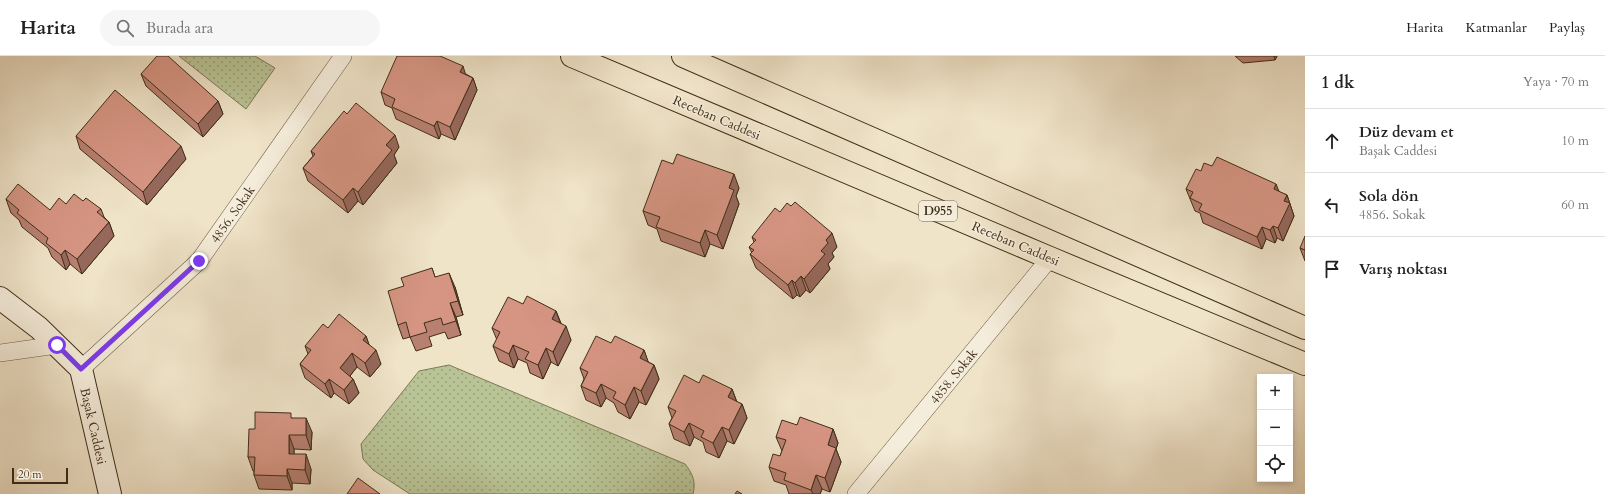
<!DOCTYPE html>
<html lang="tr">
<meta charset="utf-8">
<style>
body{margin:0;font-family:Cardo,serif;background:#f6f6f6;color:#222}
.controls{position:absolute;right:12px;bottom:12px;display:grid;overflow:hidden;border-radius:0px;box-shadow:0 2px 6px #0003}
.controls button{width:36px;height:36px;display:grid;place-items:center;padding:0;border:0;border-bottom:1px solid #e0e0e0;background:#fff;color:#222;font:20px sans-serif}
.scale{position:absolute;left:12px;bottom:10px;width:56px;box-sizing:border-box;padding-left:4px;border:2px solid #402e18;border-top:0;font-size:11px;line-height:14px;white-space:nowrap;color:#402e18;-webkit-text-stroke:3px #f5eddb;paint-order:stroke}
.stop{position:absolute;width:12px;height:12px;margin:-9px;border:3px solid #7c3aed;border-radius:50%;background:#fff}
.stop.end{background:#7c3aed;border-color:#fff;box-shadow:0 1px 4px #0008}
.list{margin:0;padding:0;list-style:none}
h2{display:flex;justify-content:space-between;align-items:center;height:52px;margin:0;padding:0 16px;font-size:17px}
h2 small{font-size:13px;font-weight:400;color:#767676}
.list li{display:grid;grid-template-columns:26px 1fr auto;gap:12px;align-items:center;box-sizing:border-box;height:64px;padding:0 16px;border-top:1px solid #e0e0e0}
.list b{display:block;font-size:15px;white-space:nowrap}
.list p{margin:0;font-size:13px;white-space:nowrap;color:#767676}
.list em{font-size:13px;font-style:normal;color:#767676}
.icon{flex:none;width:22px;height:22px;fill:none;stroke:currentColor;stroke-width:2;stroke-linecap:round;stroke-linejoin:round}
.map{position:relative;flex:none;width:1305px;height:438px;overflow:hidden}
header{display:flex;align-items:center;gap:24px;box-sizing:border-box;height:56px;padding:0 20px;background:#fff;border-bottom:1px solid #e0e0e0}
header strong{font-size:19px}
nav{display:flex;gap:22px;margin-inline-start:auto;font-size:14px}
.search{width:280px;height:36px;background:#f6f6f6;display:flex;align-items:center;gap:10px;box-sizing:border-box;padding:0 14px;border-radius:22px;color:#767676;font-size:15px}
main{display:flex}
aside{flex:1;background:#fff}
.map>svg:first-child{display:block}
.grass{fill:url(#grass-dots);stroke:#7c7957}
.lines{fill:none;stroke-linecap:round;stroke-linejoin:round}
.street-casing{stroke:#6c5b44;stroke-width:18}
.secondary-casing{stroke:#402e18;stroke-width:24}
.highway-casing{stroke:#402e18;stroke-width:24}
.street{stroke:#f5eddb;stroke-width:17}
.secondary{stroke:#f5eddb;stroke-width:22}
.highway{stroke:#efe3c8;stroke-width:22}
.wall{fill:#b88071;stroke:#402e18}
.shaded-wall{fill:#96685c;stroke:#402e18}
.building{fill:#d69583;stroke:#402e18}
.route{stroke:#7c3aed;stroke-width:5}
.labels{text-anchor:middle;stroke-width:3;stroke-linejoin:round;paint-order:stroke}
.shield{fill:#f5eddb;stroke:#766752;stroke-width:1}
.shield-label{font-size:12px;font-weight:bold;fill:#402e18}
.street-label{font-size:13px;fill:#402e18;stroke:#f5eddb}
</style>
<header>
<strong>Harita</strong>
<div class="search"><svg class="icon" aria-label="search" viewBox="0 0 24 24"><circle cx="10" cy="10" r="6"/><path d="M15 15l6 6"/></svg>Burada ara</div>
<nav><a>Harita</a><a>Katmanlar</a><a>Paylaş</a></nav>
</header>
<main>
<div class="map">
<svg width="1305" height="438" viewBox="0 0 1305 438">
<defs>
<pattern id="grass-dots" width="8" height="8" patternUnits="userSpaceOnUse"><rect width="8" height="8" fill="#b9c496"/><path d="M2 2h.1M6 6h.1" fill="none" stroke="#98a079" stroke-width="1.8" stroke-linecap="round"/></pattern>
</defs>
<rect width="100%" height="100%" fill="#efe3c8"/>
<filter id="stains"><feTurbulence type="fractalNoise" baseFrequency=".005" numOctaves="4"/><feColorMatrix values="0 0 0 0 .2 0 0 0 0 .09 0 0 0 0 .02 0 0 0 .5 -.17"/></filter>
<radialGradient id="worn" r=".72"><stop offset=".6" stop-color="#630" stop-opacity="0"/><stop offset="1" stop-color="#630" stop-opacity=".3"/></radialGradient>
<g class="grass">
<polygon points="179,0 255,0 275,12 246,53"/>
<path d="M449 309 685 408C693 418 696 426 693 438H410L373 414 363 403 361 388 419 315Z"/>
</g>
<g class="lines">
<g class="street-casing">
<g id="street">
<polyline points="0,297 57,289"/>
<polyline points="81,313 199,205 343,0"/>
<polyline points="856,438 1050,202"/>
</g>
</g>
<g class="secondary-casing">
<polyline id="secondary" points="0,242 39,272 81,313 110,438"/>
</g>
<g class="highway-casing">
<g id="highway">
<polyline points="572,0 1050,202 1305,308"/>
<polyline points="683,0 1305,272"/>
</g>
</g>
<use href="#street" class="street"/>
<use href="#secondary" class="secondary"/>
<use href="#highway" class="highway"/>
</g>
<g class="wall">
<polygon points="1235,0 1277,0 1275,4 1243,7"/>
<polygon points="141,18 218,45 223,58 203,81 146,30"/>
<polygon points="466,18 473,22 477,34 455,84 441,78 439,83 396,63 392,52 385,49 381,36"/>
<polygon points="347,58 399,91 394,99 397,107 363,149 358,145 348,157 308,125 303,112 313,100 311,95"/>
<polygon points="76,80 186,103 147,149 80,93"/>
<polygon points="673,108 739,132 736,140 739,148 723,193 710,188 705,201 661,185 657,173 648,169 643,155"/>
<polygon points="1201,115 1279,136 1287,139 1294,160 1283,185 1277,182 1275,187 1266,183 1262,193 1203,167 1200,157 1195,155 1186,133"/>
<polygon points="6,143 50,154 66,148 83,145 101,153 104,161 109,166 114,180 82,218 70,208 66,214 52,201 48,192 22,171 19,164 11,157"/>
<polygon points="780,156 837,191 832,197 834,201 828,208 830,213 810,237 806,234 800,241 797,239 793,243 756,212 750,198 752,197 749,191 754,186 752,181"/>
<polygon points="1300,192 1305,194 1305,205"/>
<polygon points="432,212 435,221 455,231 463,259 456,261 461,279 448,283 445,276 429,281 432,290 416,295 410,281 403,283 398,269 404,230"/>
<polygon points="523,248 556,255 561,267 571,284 558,310 551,306 543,323 530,317 527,307 518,303 514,312 499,305 493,290 497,284 492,272"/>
<polygon points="328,272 366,280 369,289 381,308 370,321 357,311 350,320 353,323 359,337 349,348 334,337 331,342 305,322 300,308 308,298 305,290"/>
<polygon points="611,287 644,294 648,306 654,309 659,323 646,349 639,346 630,363 618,356 614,347 606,342 601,351 586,344 581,330 584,323 580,312"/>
<polygon points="699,327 732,333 737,346 742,348 747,362 734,388 727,385 719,402 706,396 703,386 694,381 690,390 674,383 669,368 672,362 668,351"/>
<polygon points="292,362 312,376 311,394 294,393 294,398 311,413 310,428 292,427 292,434 259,433 254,419 254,415 253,415 248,401 255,373"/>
<polygon points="797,369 833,373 838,387 836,393 841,406 830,436 822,433 820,438 789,438 786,429 774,425 769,411 780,400 782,395 776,381"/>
</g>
<g class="shaded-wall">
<polygon points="1274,0 1277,0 1275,4"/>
<polygon points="463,10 467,23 460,16"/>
<polygon points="473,22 477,34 455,84 450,71"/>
<polygon points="218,45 223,58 203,81 198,68"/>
<polygon points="437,65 441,78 439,83 434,70"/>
<polygon points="395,79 399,91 394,99 397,107 363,149 358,136 386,89"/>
<polygon points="181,90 186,103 147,149 143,136"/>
<polygon points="734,118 739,132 736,140 739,148 723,193 717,179 729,132"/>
<polygon points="1276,128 1281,140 1274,133"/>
<polygon points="353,132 358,145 348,157 343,144"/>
<polygon points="1287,139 1294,160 1283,185 1278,172 1284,145"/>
<polygon points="109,166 114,180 82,218 77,203"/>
<polygon points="1273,170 1277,182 1275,187 1270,174"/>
<polygon points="1262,171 1266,183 1262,193 1257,181"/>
<polygon points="705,174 710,188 705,201 700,187"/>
<polygon points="832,177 837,191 832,197 834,201 828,208 830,213 810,237 804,223 821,195 826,184"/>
<polygon points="65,194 70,208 66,214 61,199"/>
<polygon points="449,217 455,231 463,259 458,245"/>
<polygon points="801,220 806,234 800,241 795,227"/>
<polygon points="792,224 797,239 793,243 788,229"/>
<polygon points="450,247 456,261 461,279 456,265"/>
<polygon points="556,255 561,269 552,263"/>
<polygon points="566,270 571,284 558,310 553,296"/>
<polygon points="366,280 371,294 363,284"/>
<polygon points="513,289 518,303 514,312 509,298"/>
<polygon points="546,292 551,306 543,323 538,309"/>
<polygon points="376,294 381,308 370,321 365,307"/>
<polygon points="644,294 649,308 640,302"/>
<polygon points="352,297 357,311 345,326 340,312"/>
<polygon points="654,309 659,323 646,349 641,335"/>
<polygon points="329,323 334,337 331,342 325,328"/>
<polygon points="353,323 359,337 349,348 344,334"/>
<polygon points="601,328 606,342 601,351 596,337"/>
<polygon points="634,331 639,346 630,363 625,349"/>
<polygon points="732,333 737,347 728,341"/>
<polygon points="742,348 747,362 734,388 729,374"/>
<polygon points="306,362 312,376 311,394 306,379"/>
<polygon points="689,367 694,381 690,390 684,376"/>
<polygon points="722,371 727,385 719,402 713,387"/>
<polygon points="833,373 838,387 836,393 841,406 830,436 825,422 828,389"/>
<polygon points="289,379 294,393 294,412 289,398"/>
<polygon points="306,398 311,413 310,428 305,414"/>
<polygon points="287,413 292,427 292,434 287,420"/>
<polygon points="816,419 822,433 820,438 813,438 811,434"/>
</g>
<g class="building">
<polygon points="157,0 168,0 218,45 198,68 141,18"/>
<polygon points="397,0 440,0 463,10 460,16 473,22 450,71 437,65 434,70 392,51 395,43 381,36"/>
<polygon points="115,34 181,90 143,136 76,80"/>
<polygon points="356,47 395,79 386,89 392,94 358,136 353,132 343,144 303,112 315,98 311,95 344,55 347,58"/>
<polygon points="677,98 734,118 729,132 734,134 717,179 705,174 700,187 656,171 660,161 643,155 662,104 673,108"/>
<polygon points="1217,101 1276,128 1274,133 1287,139 1284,145 1290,147 1278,172 1273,170 1270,174 1262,171 1257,181 1199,154 1202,148 1190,142 1193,136 1186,133 1196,113 1201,115 1204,107 1212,110"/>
<polygon points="18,128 50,154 59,142 66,148 74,138 83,145 86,142 101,153 97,156 109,166 77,203 65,194 61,199 46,187 48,182 17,157 19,154 6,143"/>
<polygon points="795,146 832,177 826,184 828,187 821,195 825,198 804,223 801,220 795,227 792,224 788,229 750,198 754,194 749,191 756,184 752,181 775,152 780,156 787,147 791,150"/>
<polygon points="1305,180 1305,194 1300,192"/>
<polygon points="432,212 435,221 449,217 458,245 450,247 456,265 443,269 441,262 424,267 427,276 410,281 406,266 398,269 388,235 404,230 401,222"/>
<polygon points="527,240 556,255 552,263 566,270 553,296 546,292 538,309 525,303 529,296 513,289 509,298 493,290 500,276 492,272 508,241 523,248"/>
<polygon points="339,258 366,280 363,284 376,294 365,307 352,297 340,312 353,323 344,334 329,323 325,328 300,308 311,294 305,290 323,268 328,272"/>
<polygon points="596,280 611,287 615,280 644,294 640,302 654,309 641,335 634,331 625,349 613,342 616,336 601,328 596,337 581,330 588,316 580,312"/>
<polygon points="684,319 699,327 703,319 732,333 728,341 742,348 729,374 722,371 713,387 701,381 704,375 689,367 684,376 669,368 676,355 668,351"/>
<polygon points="255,356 291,357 291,362 306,362 306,379 289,379 289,398 306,398 305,414 287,413 287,420 254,419 255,401 248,401 249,373 255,373"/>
<polygon points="800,361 833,373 828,389 836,392 825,422 816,419 811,434 784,424 786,417 769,411 773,398 780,400 786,384 776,381 782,364 797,369"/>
<polygon points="358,422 380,438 347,438"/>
<polygon points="737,435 742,438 735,438"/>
</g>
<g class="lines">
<polyline class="route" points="57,289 81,313 199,205"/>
</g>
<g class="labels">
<rect class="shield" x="919" y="145" width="38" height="20" rx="3"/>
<g class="shield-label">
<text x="938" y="159">D955</text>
</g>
<g class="street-label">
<text transform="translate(717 61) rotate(23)" y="5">Receban Caddesi</text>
<text transform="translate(232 158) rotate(-55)" y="5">4856. Sokak</text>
<text transform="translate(1016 187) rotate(23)" y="5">Receban Caddesi</text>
<text transform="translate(953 320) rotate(-51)" y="5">4858. Sokak</text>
<text transform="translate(94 370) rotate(77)" y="5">Başak Caddesi</text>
</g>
</g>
<rect width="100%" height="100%" filter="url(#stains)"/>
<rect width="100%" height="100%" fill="url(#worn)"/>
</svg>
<div class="controls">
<button>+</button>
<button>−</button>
<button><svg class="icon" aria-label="locate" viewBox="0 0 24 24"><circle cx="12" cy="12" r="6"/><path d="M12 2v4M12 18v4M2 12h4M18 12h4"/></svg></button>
</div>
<div class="scale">20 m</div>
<div class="stop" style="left:57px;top:289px"></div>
<div class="stop end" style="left:199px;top:205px"></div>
</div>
<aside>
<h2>1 dk<small>Yaya · 70 m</small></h2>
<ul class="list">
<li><svg class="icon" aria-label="ahead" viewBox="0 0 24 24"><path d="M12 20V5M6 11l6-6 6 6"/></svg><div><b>Düz devam et</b><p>Başak Caddesi</p></div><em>10 m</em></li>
<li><svg class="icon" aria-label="left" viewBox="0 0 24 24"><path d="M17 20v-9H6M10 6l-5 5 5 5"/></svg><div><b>Sola dön</b><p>4856. Sokak</p></div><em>60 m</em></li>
<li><svg class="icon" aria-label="arrive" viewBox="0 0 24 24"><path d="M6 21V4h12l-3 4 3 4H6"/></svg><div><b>Varış noktası</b></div></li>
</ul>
</aside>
</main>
